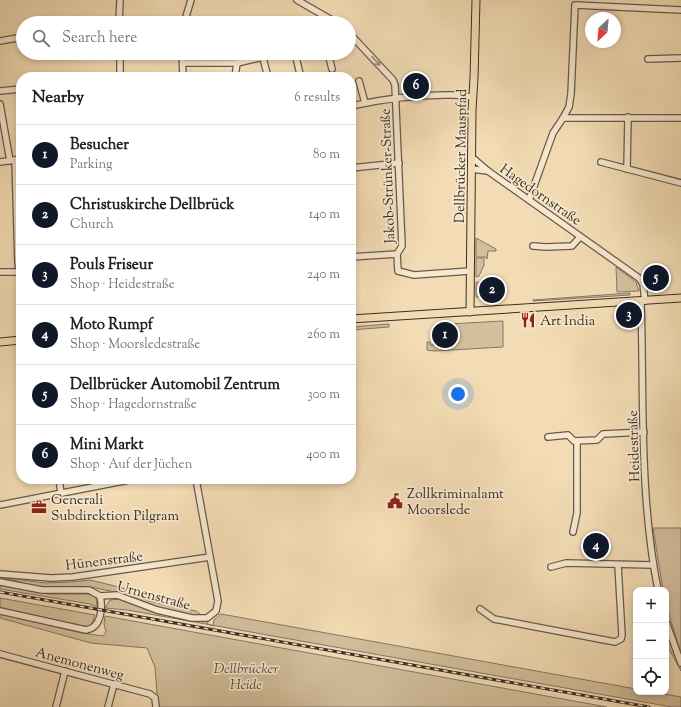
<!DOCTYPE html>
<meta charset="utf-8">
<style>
body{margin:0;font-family:"Sorts Mill Goudy",serif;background:#f2f2f2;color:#222}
.controls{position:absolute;right:12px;bottom:12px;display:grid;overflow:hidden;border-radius:8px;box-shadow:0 2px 6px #0003}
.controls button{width:36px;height:36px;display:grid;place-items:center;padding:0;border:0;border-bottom:1px solid #e0e0e0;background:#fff;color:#222;font:20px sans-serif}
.compass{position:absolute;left:585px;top:12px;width:36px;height:36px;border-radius:50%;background:#fff;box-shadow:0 2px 6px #0003;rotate:206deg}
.you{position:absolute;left:458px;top:394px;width:14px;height:14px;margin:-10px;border:3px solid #fff;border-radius:50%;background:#1a73e8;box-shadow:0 0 0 6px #1a73e833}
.badge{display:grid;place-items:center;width:26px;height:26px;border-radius:50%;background:#111827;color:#fff;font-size:13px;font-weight:700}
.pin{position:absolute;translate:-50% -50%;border:2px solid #fff;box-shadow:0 1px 4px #0006}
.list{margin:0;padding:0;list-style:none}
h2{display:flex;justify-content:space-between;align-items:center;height:52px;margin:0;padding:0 16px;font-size:17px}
h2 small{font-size:13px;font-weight:400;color:#767676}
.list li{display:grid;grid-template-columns:26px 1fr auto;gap:12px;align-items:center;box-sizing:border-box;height:60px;padding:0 16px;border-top:1px solid #e0e0e0}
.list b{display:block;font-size:15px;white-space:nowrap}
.list p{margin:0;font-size:13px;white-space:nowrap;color:#767676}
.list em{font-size:13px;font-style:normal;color:#767676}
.icon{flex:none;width:22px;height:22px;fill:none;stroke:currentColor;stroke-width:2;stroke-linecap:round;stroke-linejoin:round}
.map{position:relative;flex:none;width:681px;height:707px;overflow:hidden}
.search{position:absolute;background:#fff;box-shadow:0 2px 6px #0003;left:16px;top:16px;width:340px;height:44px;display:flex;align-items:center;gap:10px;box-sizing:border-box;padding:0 14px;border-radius:22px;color:#767676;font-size:15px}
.panel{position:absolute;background:#fff;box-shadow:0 2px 6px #0003;left:16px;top:72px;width:340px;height:412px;border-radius:16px}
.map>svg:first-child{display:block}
.green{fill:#d3bf9d;stroke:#867762}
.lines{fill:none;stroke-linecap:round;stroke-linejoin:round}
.minor-casing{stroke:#685a4a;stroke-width:8}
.major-casing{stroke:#392f26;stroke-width:9}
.minor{stroke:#f7e8cf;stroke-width:5.5}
.major{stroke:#f3dcb5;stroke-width:7}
.rail-casing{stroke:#392f26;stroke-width:3}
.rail{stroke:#f7e8cf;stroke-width:1.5;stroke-dasharray:4.5;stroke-linecap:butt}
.oneway{stroke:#988c7a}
.labels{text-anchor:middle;stroke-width:3.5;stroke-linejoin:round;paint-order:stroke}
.street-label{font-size:14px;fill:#392f26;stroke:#f7e8cf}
.poi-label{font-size:14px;fill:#392f26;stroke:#f7e8cf;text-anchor:start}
.park-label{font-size:14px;font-style:italic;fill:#584c3e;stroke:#f7e8cf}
</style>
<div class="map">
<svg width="681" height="707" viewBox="0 0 681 707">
<rect width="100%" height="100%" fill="#f3dcb5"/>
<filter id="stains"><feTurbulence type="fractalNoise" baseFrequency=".005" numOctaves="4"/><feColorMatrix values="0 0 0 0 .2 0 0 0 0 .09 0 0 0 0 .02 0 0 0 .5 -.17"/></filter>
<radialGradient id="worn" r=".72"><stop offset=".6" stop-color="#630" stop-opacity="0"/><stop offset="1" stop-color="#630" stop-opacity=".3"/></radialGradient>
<g class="green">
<polygon points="476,238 496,249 496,251 488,251 487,259 486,257 476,257"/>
<polygon points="476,258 484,258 484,265 479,276 476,277"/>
<polygon points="616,267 636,282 639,291 617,292"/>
<polygon points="476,282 485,283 485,297 476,297"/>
<polygon points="630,293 630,295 533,301 533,300"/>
<polygon points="503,321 503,347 434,351 427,350 427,342 430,342 430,345 437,345 438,342 441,342 442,346 450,346 449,339 446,339 449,337 449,324"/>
<polygon points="389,324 389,327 351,330 351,327"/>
<polygon points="653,528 681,528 681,653 666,605 666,590 663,590"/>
<polygon points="0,577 45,583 73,582 90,580 123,588 149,601 196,611 201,615 179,614 159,609 115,592 91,587 40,587"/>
<polygon points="0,585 49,594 92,594 96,597 97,607 90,604 0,589"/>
<polygon points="0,598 95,615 92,624 87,627 79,626 0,608"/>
<polygon points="120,599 162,614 207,622 208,624 213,626 214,620 221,614 636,689 636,692 653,692 681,697 681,707 672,707 127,610 105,608 110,600"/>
<path d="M0 613C35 620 68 632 103 636L106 632 104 624 105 616 607 707H158L155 667 147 648 91 643 0 618Z"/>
<polygon points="666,628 681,668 681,671 666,643"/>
</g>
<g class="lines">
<g class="minor-casing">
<g id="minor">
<polyline points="297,0 337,23"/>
<polyline points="119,23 120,0"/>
<polyline points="184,23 191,0"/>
<polyline points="349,33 393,80 395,85 402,246 397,254"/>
<polyline points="0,41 23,37"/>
<polyline points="120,53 120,77"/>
<polyline points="182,53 183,77"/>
<polyline points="295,53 300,74"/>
<polyline points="328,53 332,69"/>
<polyline points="263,58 268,77"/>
<polyline points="648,59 681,58"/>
<polyline points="183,63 237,63 281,53"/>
<polyline points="235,77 237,63"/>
<polyline points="359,81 365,103"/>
<polyline points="0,91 21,89"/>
<polyline points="0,104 10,161"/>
<path d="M351 106C383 99 413 95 445 95 454 95 464 94 473 98"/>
<polyline points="563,118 569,107 571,94 575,5 681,10"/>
<polyline points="471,159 474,159 488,171 639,278 643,284 645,301"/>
<polyline points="15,160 18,263 21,285"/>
<polyline points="0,162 21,159"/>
<polyline points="601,162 681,183"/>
<polyline points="351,168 399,163"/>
<polyline points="471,169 488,171"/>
<polyline points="627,169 628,117"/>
<polyline points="529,200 553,133 563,118 681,118"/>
<polyline points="533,246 546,247 572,246 580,237"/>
<polyline points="397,254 398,271 414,275 470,271"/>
<polyline points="351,257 397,254"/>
<polyline points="0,272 21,272"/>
<path d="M641 301C644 397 639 495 658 590"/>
<polyline points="548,437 568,435 574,441 597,440 603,434 644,432"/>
<polyline points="59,479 61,493"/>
<polyline points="0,505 134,479"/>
<polyline points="573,532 577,513 577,441"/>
<polyline points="551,567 566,563 653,565"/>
<polyline points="0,574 51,578 73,577 210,557"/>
<polyline points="0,582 42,590 89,590 100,596 117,595 157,610 192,618 207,618 216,611 218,601 196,479"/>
<polyline points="480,609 494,619 615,642 621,639 622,635 618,565"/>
<path d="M0 611 86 630C101 628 103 609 100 596"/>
<polyline points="666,622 681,663"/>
<polyline points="0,654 150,694 155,698 156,707"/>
<polyline points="56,707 65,671"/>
<polyline points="108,707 114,684"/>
</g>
</g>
<g class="major-casing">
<g id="major">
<polyline points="470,312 472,110 474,78 476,0"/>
<polyline points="351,319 681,298"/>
<polyline points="0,342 21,340"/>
</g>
</g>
<use href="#minor" class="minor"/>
<use href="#major" class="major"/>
<g class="rail-casing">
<polyline id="rail" points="0,592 649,707"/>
</g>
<use href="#rail" class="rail"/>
</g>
<defs><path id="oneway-shaft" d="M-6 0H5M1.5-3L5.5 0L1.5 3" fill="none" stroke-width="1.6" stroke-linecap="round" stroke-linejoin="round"/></defs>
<use class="oneway" href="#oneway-shaft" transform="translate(376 61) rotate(47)"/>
<defs>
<g id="restaurant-bare" transform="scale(1.2)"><path d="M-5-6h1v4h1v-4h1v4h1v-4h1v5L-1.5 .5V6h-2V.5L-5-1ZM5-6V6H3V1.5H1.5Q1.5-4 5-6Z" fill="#8f2418" stroke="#f7e8cf" stroke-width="2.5" paint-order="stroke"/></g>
<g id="civic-bare" transform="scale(1.2)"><path d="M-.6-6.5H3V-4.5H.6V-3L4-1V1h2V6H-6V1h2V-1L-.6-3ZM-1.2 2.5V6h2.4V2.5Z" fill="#8f2418" stroke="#f7e8cf" stroke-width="2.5" paint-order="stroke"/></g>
<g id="office-bare" transform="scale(1.2)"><path d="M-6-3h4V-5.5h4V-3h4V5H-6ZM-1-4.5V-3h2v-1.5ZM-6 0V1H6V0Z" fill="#8f2418" stroke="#f7e8cf" stroke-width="2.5" paint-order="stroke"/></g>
</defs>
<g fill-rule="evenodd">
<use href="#restaurant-bare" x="528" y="320"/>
<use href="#civic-bare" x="395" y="501"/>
<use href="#office-bare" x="39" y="507"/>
</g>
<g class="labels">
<g class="street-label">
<text transform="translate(460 156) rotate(-89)" y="5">Dellbrücker Mauspfad</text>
<text transform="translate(387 176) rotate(-92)" y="5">Jakob-Strünker-Straße</text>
<text transform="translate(541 194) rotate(35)" y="5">Hagedornstraße</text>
<text transform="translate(633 446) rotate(-92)" y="5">Heidestraße</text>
<text transform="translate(104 560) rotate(-7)" y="5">Hünenstraße</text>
<text transform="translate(154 595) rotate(15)" y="5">Urnenstraße</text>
<text transform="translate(80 663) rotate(15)" y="5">Anemonenweg</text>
</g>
<g class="poi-label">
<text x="540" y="325">Art India</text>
<text x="407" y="498">Zollkriminalamt<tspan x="407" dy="16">Moorslede</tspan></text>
<text x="51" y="504">Generali<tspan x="51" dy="16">Subdirektion Pilgram</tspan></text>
</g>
<g class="park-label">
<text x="246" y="673">Dellbrücker<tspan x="246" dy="16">Heide</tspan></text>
</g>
</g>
<rect width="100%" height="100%" filter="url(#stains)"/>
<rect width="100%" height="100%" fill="url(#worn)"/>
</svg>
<div class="controls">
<button>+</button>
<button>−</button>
<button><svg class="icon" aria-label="locate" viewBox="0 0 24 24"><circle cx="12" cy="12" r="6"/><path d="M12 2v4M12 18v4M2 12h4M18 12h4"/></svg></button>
</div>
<svg class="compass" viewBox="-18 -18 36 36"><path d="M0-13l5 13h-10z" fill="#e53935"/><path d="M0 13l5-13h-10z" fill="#767676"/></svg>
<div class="you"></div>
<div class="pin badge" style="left:445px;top:335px">1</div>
<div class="pin badge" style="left:492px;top:290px">2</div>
<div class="pin badge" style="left:629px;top:315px">3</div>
<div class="pin badge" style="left:596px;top:546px">4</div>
<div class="pin badge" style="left:656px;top:278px">5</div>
<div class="pin badge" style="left:416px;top:86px">6</div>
<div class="search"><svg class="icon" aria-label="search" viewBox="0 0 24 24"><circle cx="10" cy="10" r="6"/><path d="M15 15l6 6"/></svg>Search here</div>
<section class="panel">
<h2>Nearby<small>6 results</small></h2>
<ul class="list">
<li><span class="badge">1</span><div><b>Besucher</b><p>Parking</p></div><em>80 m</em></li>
<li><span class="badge">2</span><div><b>Christuskirche Dellbrück</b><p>Church</p></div><em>140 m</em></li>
<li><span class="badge">3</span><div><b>Pouls Friseur</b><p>Shop · Heidestraße</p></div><em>240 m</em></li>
<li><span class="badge">4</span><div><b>Moto Rumpf</b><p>Shop · Moorsledestraße</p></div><em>260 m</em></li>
<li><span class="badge">5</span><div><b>Dellbrücker Automobil Zentrum</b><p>Shop · Hagedornstraße</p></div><em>300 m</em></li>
<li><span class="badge">6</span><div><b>Mini Markt</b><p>Shop · Auf der Jüchen</p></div><em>400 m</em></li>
</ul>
</section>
</div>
